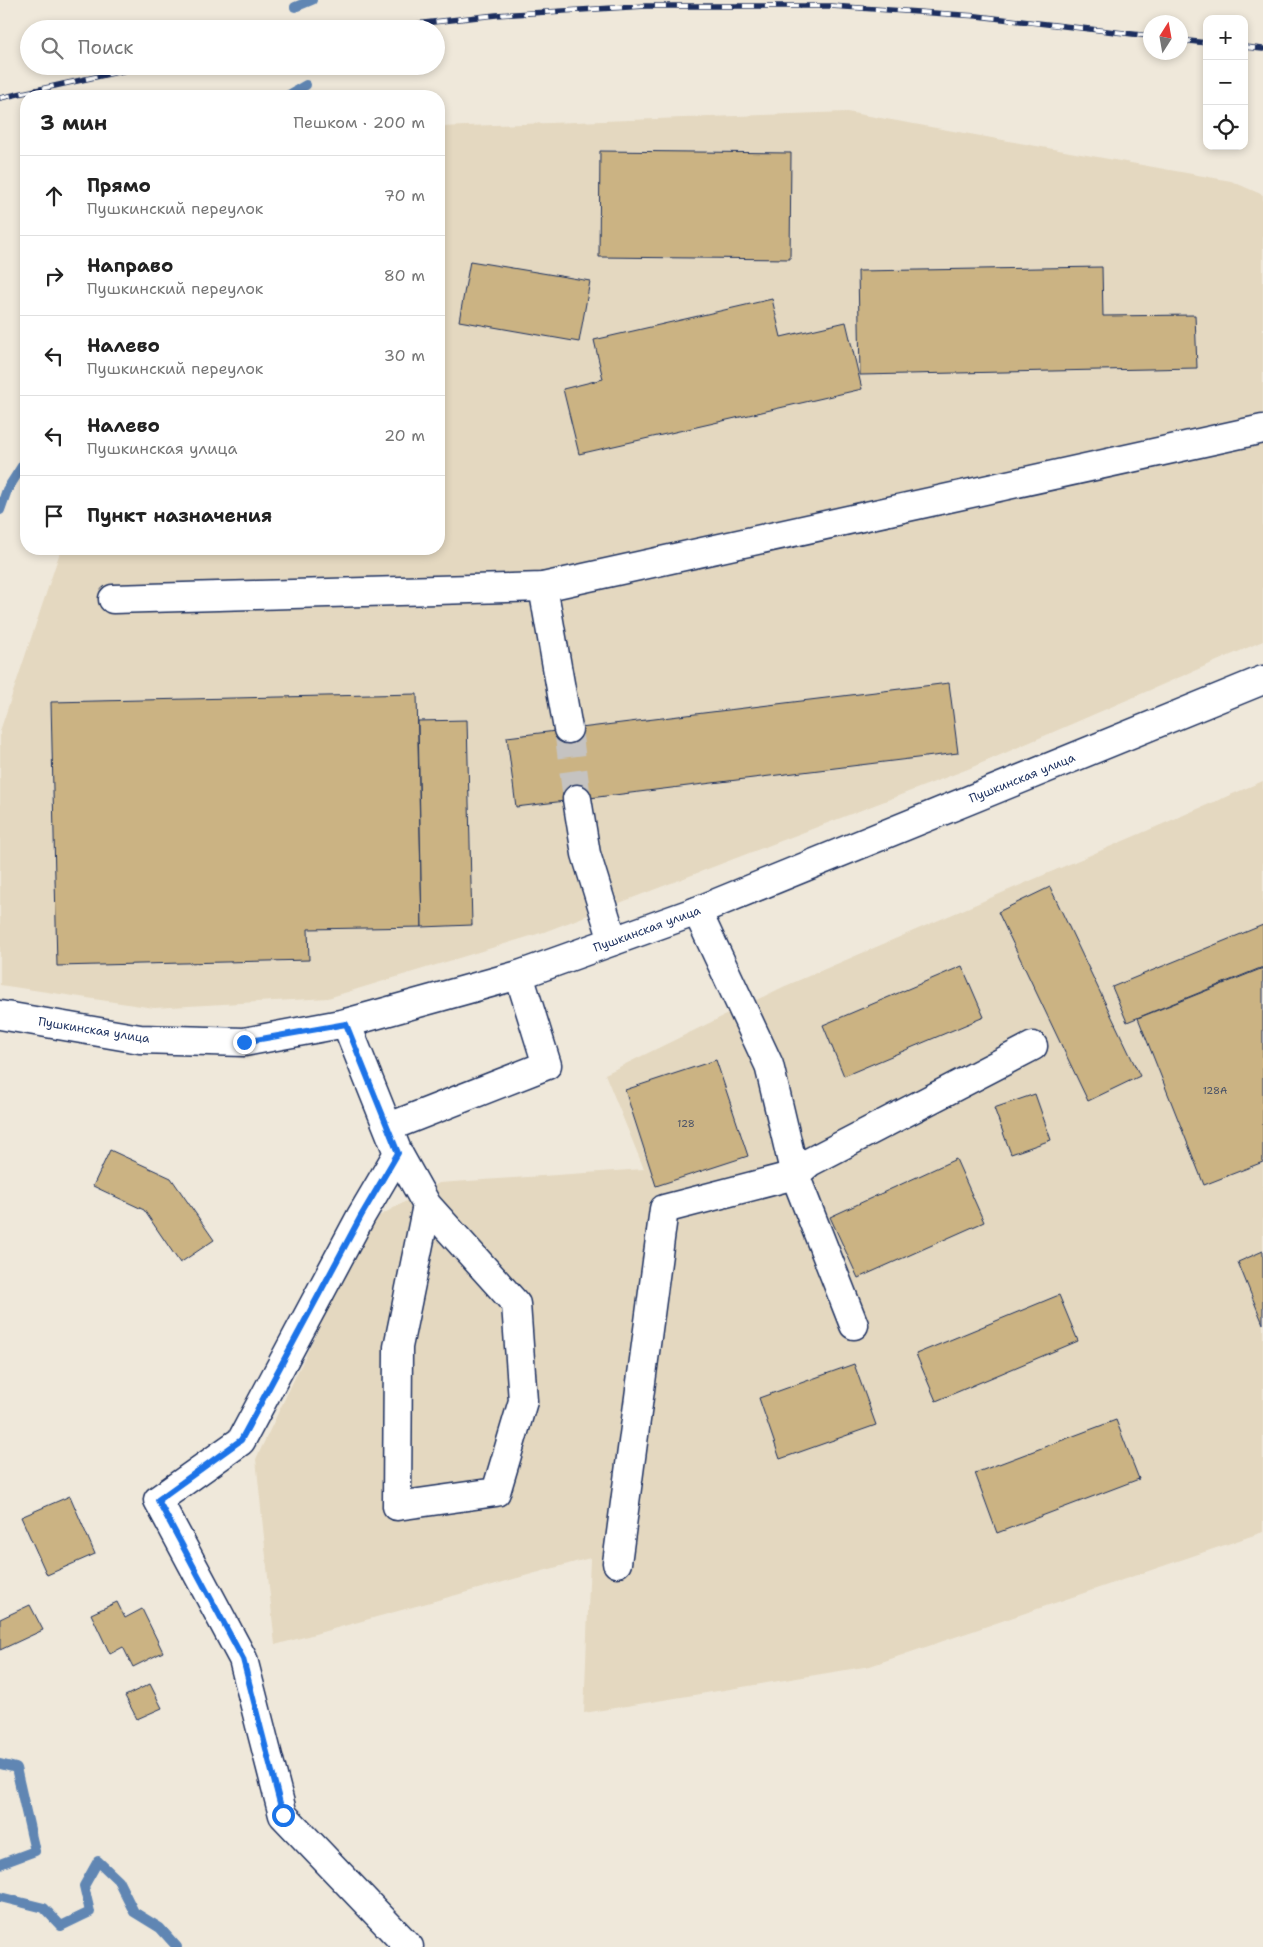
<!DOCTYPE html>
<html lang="ru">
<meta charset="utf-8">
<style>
body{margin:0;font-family:"Shantell Sans",sans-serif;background:#f2f2f2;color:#222}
.controls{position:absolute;right:15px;top:15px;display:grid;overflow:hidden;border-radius:10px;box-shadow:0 2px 8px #0003}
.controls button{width:45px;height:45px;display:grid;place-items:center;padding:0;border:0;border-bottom:1px solid #e0e0e0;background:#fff;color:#222;font:25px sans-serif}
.compass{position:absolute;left:1143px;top:15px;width:45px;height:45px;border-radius:50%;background:#fff;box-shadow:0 2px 8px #0003;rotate:11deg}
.stop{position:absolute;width:15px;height:15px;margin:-11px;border:4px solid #1a73e8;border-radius:50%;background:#fff}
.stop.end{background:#1a73e8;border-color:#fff;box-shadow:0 1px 5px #0008}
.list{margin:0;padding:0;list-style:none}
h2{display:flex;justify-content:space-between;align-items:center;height:65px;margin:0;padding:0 20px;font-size:21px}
h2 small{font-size:16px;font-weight:400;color:#767676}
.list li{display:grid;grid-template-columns:32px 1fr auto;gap:15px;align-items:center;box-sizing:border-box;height:80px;padding:0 20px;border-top:1px solid #e0e0e0}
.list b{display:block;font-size:19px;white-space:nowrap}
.list p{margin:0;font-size:16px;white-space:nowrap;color:#767676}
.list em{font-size:16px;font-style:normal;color:#767676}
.icon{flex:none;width:28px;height:28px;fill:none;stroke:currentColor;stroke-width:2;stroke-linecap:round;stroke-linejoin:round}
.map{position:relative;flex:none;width:1263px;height:1947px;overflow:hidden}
.search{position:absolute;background:#fff;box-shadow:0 2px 8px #0003;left:20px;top:20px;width:425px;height:55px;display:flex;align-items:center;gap:12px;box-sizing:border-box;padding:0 18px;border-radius:28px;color:#767676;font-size:19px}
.panel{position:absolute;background:#fff;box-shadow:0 2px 8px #0003;left:20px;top:90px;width:425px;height:465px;border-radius:20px}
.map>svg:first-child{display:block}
.built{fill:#e4d8c0}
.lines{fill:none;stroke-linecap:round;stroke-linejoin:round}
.stream{stroke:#6186b3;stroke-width:10}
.building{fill:#cbb383;stroke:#1b2f5e}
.minor-tunnel{stroke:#c5c3c1;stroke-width:28;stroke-dasharray:28 14;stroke-linecap:butt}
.minor-casing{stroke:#1b2f5e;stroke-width:31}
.minor{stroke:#fff;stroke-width:28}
.rail-casing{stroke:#1b2f5e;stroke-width:5.5}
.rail{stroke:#fff;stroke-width:4;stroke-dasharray:11;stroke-linecap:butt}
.route{stroke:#1a73e8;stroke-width:6}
.labels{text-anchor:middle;stroke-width:4;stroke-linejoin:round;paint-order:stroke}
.number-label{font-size:10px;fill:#475067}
.street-label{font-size:12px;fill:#1b2f5e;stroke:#fff}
</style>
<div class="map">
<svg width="1263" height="1947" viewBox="0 0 1263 1947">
<rect width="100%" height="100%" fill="#efe8da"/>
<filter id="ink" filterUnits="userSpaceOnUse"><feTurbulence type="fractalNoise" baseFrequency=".02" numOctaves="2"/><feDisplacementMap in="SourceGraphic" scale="10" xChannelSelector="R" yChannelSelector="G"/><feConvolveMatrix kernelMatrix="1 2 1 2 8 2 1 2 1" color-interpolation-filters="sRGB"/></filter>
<g filter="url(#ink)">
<g class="built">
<polygon points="847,112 1231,181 1263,195 1263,641 968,769 544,932 328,998 154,1008 0,985 0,731 61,549 439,549 439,127"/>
<polygon points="1263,781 1263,1532 870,1666 584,1713 590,1558 275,1645 256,1459 370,1221 439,1183 644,1169 605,1074 783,987"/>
</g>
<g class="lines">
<g class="stream">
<polyline points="295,7 312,0"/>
<polyline points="287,96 306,85"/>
<polyline points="0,510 7,490 26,460"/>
<polyline points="0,1764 16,1768 35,1851 0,1864"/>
<polyline points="0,1897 44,1908 61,1926 90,1912 84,1886 98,1861 118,1880 134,1912 160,1928 177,1947"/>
</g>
</g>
<g class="building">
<polygon points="600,151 791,153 790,259 599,257"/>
<polygon points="470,261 590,281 579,342 459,321"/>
<polygon points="1102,267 1103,316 1195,315 1197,368 860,375 858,271"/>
<polygon points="772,299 781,337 846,322 862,389 579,454 563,389 603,379 594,340"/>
<polygon points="949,683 958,753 516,807 507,737"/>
<polygon points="417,694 422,927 308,929 309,960 57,966 51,702"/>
<polygon points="467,720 472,925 422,927 418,721"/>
<polygon points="1050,887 1140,1076 1088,1101 998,912"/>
<polygon points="1263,925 1263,967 1127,1022 1112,987"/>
<polygon points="962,966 984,1017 844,1076 823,1025"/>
<polygon points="1263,968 1263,1162 1204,1185 1138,1018"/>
<polygon points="716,1060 748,1156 656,1186 625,1090"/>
<polygon points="1035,1094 1051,1140 1011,1154 994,1108"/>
<polygon points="110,1150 171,1178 214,1240 180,1263 144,1210 93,1186"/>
<polygon points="956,1159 984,1222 858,1278 830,1217"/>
<polygon points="1263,1251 1263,1324 1238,1262"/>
<polygon points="1059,1295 1078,1341 936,1401 916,1354"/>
<polygon points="854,1364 876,1425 780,1459 759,1398"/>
<polygon points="1116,1420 1139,1479 997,1533 975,1473"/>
<polygon points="70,1496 95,1554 47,1575 21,1517"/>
<polygon points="117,1602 125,1618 142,1609 163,1652 133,1667 123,1647 110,1654 91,1614"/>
<polygon points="30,1605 43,1630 0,1650 0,1619"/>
<polygon points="150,1684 162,1708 137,1719 125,1696"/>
</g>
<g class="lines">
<polyline class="minor-tunnel" points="568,729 577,799"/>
<g class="minor-casing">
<g id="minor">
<polyline points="543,587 568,729"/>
<polyline points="113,599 543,587 1263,429"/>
<polyline points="577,799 586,854 613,941"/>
<polyline points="697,911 769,1065 795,1175 854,1325"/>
<polyline points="0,1015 140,1039 244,1042 346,1023 519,975 697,911 1263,680"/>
<polyline points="346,1023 398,1153 361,1216 241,1441 158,1500 243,1659 283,1815 409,1947"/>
<polyline points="389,1127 547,1065 519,975"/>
<polyline points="398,1153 427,1205 516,1304 523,1401 496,1492 397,1506 398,1347 427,1205"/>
<polyline points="617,1563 664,1209 795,1175 810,1162 1033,1046"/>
</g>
</g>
<use href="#minor" class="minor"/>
<g class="rail-casing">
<g id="rail">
<polyline points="370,29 496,15 646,6 831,6 977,16 1150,36"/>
<polyline points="1180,40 1207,43"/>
<polyline points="1244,47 1263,49"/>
<polyline points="0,98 145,66"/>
</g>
</g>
<use href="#rail" class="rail"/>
</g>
</g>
<g class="lines" filter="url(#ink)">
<polyline class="route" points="244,1042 346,1024 398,1153 361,1216 241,1440 158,1500 243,1659 283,1815"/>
</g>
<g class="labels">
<g class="number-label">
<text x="1215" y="1094">128А</text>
<text x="686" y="1127">128</text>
</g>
<g class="street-label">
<text transform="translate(1022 778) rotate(-22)" y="4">Пушкинская улица</text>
<text transform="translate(647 929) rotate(-20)" y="4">Пушкинская улица</text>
<text transform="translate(94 1030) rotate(9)" y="4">Пушкинская улица</text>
</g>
</g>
</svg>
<div class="controls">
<button>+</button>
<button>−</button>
<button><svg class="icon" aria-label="locate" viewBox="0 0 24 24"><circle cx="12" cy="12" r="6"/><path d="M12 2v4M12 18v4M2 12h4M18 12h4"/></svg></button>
</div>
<svg class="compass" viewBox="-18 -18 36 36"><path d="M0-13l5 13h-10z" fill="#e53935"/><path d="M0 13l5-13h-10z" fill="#767676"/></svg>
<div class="stop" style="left:283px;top:1815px"></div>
<div class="stop end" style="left:244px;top:1042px"></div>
<div class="search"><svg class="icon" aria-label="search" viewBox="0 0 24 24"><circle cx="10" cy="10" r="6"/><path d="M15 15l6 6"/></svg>Поиск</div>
<section class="panel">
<h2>3 мин<small>Пешком · 200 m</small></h2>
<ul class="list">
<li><svg class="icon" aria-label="ahead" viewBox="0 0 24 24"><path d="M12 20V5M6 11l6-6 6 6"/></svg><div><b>Прямо</b><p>Пушкинский переулок</p></div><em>70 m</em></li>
<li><svg class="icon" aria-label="right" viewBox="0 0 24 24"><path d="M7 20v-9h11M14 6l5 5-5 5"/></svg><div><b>Направо</b><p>Пушкинский переулок</p></div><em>80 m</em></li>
<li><svg class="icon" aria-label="left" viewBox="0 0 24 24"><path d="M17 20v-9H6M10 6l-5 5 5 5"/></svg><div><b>Налево</b><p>Пушкинский переулок</p></div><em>30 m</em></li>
<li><svg class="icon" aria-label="left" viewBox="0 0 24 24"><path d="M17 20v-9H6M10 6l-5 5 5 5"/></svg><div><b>Налево</b><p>Пушкинская улица</p></div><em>20 m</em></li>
<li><svg class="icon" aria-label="arrive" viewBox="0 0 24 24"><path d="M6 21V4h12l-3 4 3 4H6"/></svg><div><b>Пункт назначения</b></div></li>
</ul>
</section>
</div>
